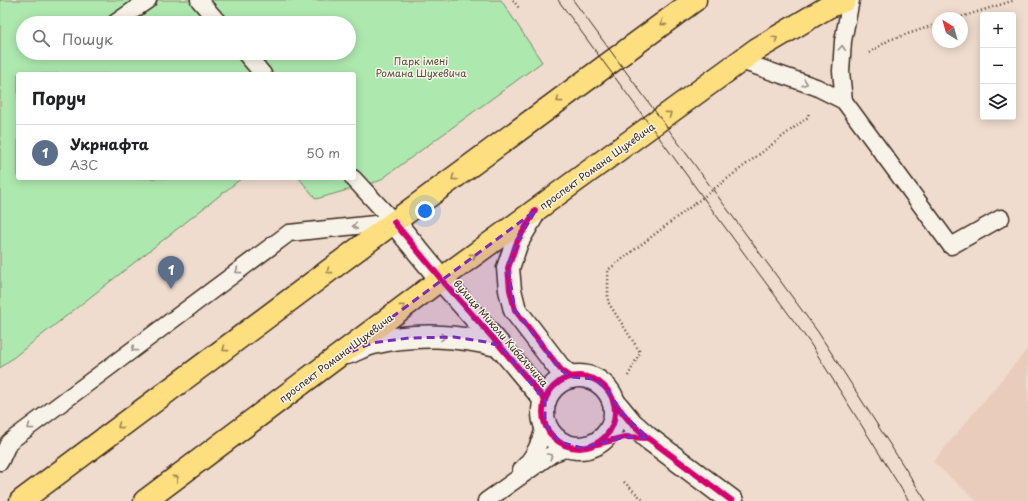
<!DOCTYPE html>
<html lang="uk">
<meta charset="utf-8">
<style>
body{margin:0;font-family:"Playpen Sans",sans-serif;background:#f2f2f2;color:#202124}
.controls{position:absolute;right:12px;top:12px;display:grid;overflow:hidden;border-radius:4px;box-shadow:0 2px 10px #0003}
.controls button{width:36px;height:36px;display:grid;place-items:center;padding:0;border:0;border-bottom:1px solid #e0e0e0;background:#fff;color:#202124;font:20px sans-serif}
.compass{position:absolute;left:932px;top:12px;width:36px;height:36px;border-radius:50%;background:#fff;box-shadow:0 2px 10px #0003;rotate:323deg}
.you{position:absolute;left:425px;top:211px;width:14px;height:14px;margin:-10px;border:3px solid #fff;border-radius:50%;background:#1a73e8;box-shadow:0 0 0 6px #1a73e833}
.badge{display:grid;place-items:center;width:26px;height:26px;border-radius:50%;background:#3b2a1e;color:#fff;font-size:13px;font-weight:700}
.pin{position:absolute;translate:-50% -33px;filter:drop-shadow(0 1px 2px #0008)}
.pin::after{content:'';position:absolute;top:21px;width:14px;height:12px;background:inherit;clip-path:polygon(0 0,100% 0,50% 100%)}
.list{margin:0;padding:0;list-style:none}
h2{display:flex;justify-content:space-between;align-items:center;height:52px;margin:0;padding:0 16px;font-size:17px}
h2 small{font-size:13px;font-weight:400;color:#757577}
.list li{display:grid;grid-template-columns:26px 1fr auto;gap:12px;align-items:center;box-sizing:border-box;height:56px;padding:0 16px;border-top:1px solid #e0e0e0}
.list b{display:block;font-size:15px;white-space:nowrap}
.list p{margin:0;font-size:13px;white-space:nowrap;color:#757577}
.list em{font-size:13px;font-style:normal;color:#757577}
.icon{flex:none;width:22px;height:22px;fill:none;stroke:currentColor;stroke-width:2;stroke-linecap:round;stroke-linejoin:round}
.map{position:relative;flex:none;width:1028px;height:501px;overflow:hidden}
.search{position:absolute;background:#fff;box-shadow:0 2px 10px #0003;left:16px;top:16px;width:340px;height:44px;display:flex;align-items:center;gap:10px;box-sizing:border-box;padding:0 14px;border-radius:22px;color:#757577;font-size:15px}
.panel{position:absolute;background:#fff;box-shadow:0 2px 10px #0003;left:16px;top:72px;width:340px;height:108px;border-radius:4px}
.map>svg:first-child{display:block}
.built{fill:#e9ccbc}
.green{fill:#ade8ae;stroke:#748966;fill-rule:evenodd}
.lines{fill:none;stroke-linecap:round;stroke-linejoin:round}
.service-casing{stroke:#3b2a1e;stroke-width:19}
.tertiary-casing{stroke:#3b2a1e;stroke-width:25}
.primary-casing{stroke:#3b2a1e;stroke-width:25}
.path{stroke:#3b2a1e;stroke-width:2.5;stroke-dasharray:1 3;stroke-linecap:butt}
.service{stroke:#f7f3e8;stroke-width:16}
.tertiary{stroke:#f7f3e8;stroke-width:22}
.primary{stroke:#fddf80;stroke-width:22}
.tram{stroke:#3b2a1e;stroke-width:1}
.cycleway-casing{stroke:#f7f3e8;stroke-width:8}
.cycleway{stroke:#d6006c;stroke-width:6}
.oneway{stroke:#9c844f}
.oneway2{stroke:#998e83}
.marked{fill:#7b2cbf;fill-opacity:0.2;stroke:#7b2cbf;stroke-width:3;stroke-dasharray:8 5;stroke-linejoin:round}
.labels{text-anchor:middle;stroke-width:3;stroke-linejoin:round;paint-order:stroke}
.park-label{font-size:10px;fill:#52503b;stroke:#f7f3e8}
.street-label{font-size:10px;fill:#3b2a1e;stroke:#f7f3e8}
</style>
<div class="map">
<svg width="1028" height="501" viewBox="0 0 1028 501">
<rect width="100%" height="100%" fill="#efdcce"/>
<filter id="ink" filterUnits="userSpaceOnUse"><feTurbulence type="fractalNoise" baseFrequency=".025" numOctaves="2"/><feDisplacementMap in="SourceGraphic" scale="8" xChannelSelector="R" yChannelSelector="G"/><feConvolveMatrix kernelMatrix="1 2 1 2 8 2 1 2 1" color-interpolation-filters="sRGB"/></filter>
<g filter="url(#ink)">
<polygon class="built" points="1028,348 1028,501 977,501 933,462"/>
<path class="green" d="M0 0H501L542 62 379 181 316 199 299 178H354V74H18V178H242L0 368ZM23 23H349V53H23Z"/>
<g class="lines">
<g class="service-casing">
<g id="service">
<polyline points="199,0 219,23"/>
<polyline points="115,23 148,0"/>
<polyline points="245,53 263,74"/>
<polyline points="741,61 816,87 844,101 951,246 1001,218"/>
<polyline points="844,101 841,71 843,41 851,0"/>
<polyline points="353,178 394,222"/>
<polyline points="0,462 9,442 289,233 394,222"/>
<path d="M521 470C535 456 540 443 545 424"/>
<polyline points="486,501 552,454 570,447"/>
</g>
</g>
<g class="tertiary-casing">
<g id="tertiary">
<polyline points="535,211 517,242 508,268 510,290 515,310 561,370 571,377"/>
<polyline points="394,222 441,279 500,346 545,400"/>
<path d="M347 353C356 350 364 345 373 343 414 333 460 335 500 346"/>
<circle cx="579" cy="412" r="36"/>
<polyline points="613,401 631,423 648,438 732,501"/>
</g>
</g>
<g class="primary-casing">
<g id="primary">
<polyline points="21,501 394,222 695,0"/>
<polyline points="145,501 441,279 757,49 828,7 845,0"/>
</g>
</g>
<g class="path">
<polyline points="513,0 519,8"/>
<polyline points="958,18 1015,0"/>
<polyline points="869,53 889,40 938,24"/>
<polyline points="628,376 640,352 608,302 608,270 808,117 809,112"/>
<polyline points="624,482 644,501"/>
</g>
<use href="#service" class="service"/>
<use href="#tertiary" class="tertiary"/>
<use href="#primary" class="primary"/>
<g class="tram">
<polyline points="558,0 810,343 909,501"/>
<polyline points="573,0 818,332 926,501"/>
</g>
<g class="cycleway-casing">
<g id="cycleway">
<polyline points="535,211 517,242 508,268 510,290 515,310 561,370 571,377"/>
<polyline points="394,222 441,279 500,346 545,400"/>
<circle cx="579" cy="412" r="36"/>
<polyline points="613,401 631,423 648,438 732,501"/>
<polyline points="597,444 625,437 648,438"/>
</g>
</g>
<use href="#cycleway" class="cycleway"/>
</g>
<defs><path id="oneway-chevron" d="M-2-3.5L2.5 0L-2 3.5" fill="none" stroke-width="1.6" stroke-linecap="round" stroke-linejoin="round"/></defs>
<g class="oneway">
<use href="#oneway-chevron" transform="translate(663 23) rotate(144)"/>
<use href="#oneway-chevron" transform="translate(775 39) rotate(-31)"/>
<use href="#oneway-chevron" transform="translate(559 100) rotate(144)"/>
<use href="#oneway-chevron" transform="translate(669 114) rotate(-36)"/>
<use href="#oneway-chevron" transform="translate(454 178) rotate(144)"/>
<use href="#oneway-chevron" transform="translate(473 256) rotate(-36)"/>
<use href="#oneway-chevron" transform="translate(329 271) rotate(143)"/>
<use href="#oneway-chevron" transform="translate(403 307) rotate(-37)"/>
<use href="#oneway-chevron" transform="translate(225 349) rotate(143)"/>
<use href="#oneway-chevron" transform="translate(120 426) rotate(143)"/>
<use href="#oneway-chevron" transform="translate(176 478) rotate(-37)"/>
</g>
<g class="oneway2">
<use href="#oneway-chevron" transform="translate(842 48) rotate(-87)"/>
<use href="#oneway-chevron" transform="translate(805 83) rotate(19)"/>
<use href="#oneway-chevron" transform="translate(355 226) rotate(174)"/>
<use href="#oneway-chevron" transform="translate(238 271) rotate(143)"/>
<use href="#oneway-chevron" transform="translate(443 337) rotate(1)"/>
<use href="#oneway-chevron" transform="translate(134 349) rotate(143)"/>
<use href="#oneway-chevron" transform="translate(30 427) rotate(143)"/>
<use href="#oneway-chevron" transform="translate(550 456) rotate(-31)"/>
</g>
</g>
<path class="marked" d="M535 211 517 242 508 268 515 310 561 370 571 377 595 379 605 387 623 414 648 438 625 437 582 448 560 442 545 424V400L500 346 486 342 454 337 409 338 372 343 337 358Z"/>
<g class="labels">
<g class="park-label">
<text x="421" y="65">Парк імені<tspan x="421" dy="12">Романа Шухевича</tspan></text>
</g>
<g class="street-label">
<text transform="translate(597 166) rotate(-36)" y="4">проспект Романа Шухевича</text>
<text transform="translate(501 333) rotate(49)" y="4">вулиця Миколи Кибальчича</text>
<text transform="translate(336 358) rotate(-37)" y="4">проспект Романа Шухевича</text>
</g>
</g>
</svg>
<div class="controls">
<button>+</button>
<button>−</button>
<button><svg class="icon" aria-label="layers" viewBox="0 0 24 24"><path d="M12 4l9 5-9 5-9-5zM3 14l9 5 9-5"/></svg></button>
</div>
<svg class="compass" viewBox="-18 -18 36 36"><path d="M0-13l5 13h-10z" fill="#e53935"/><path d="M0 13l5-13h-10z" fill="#757577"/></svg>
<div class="you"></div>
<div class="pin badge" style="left:171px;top:289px;background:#5c6f8a">1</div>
<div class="search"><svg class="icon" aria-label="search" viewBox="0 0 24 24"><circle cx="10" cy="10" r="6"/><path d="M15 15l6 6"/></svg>Пошук</div>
<section class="panel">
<h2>Поруч<small></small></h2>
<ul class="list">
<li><span class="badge" style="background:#5c6f8a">1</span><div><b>Укрнафта</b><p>АЗС</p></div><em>50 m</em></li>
</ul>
</section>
</div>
